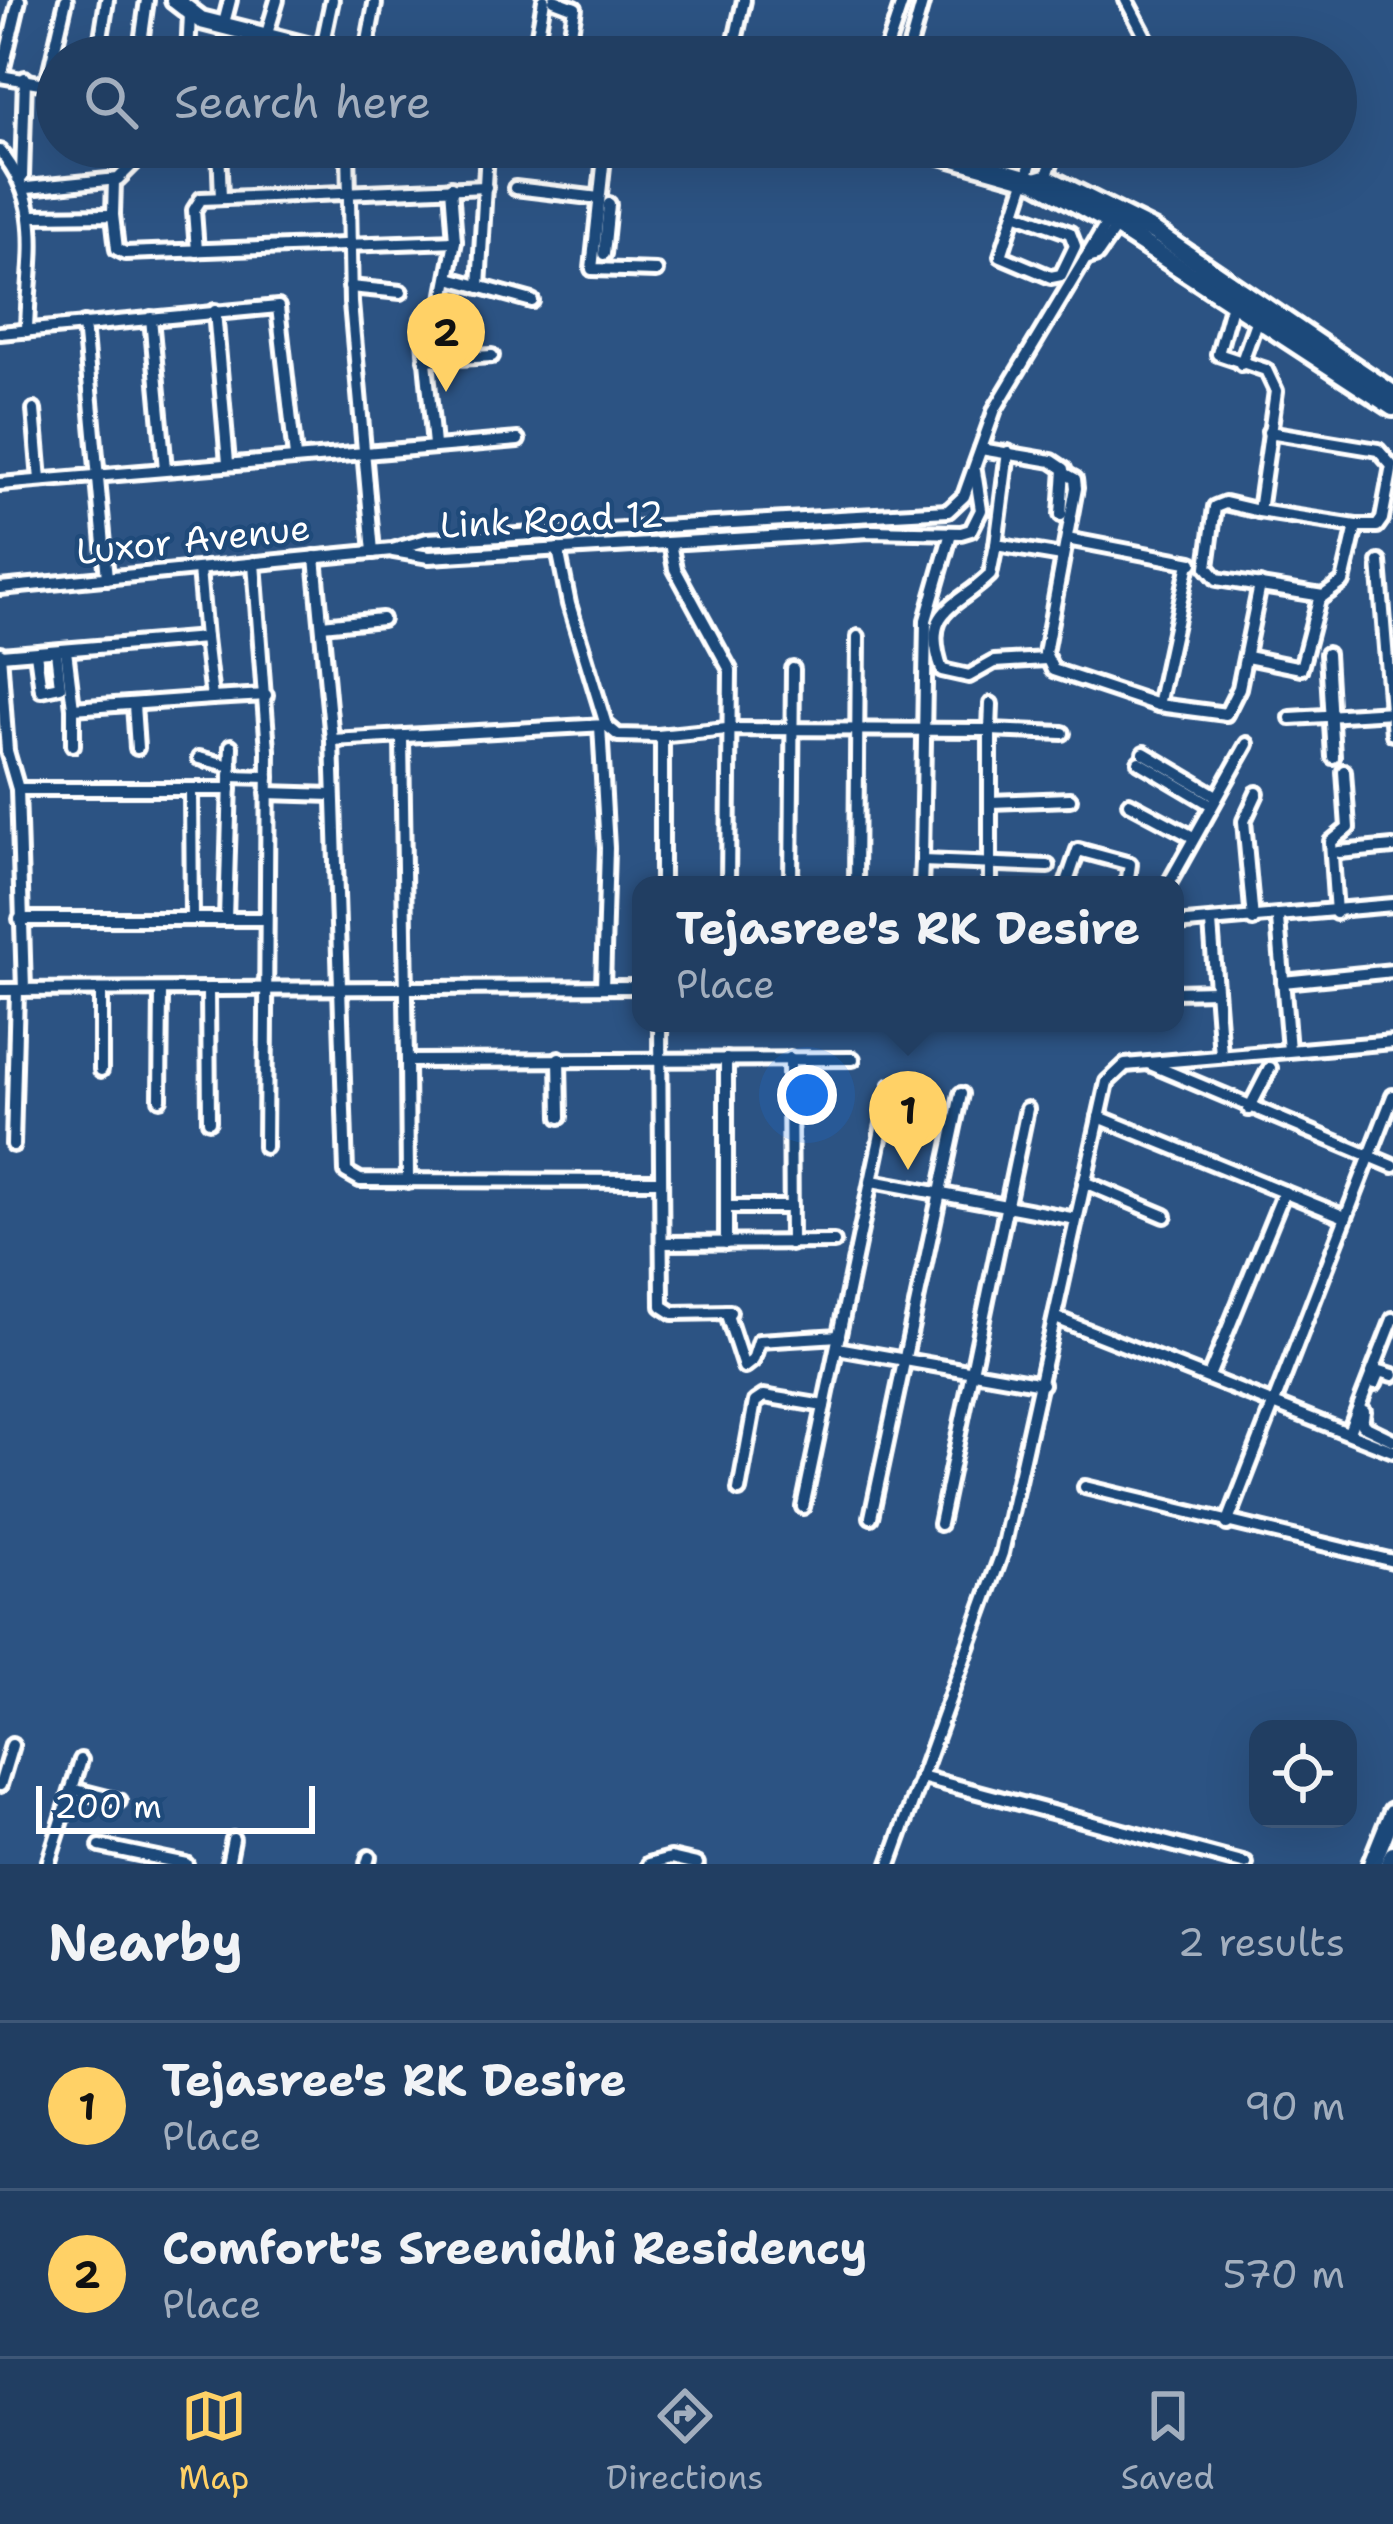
<!DOCTYPE html>
<style>
body{margin:0;font-family:"Shantell Sans",sans-serif;background:#2d496b;color:#f1f3f6}
.controls{position:absolute;right:36px;bottom:36px;display:grid;overflow:hidden;border-radius:24px;box-shadow:0 12px 48px #0002}
.controls button{width:108px;height:108px;display:grid;place-items:center;padding:0;border:0;border-bottom:3px solid #3e5777;background:#213e62;color:#f1f3f6;font:60px sans-serif}
.scale{position:absolute;left:36px;bottom:30px;width:279px;box-sizing:border-box;padding-left:12px;border:6px solid #fff;border-top:0;font-size:33px;line-height:42px;white-space:nowrap;color:#fff;-webkit-text-stroke:9px #1f4a7a;paint-order:stroke}
.you{position:absolute;left:807px;top:1095px;width:42px;height:42px;margin:-30px;border:9px solid #fff;border-radius:50%;background:#1a73e8;box-shadow:0 0 0 18px #1a73e833}
.badge{display:grid;place-items:center;width:78px;height:78px;border-radius:50%;background:#ffd166;color:#111;font-size:39px;font-weight:700}
.pin{position:absolute;translate:-50% -99px;filter:drop-shadow(0 3px 6px #0008)}
.pin::after{content:'';position:absolute;top:63px;width:42px;height:36px;background:inherit;clip-path:polygon(0 0,100% 0,50% 100%)}
.popup{position:absolute;left:632px;top:876px;width:552px;height:156px;box-sizing:border-box;display:grid;place-content:center;border-radius:24px;background:#213e62;filter:drop-shadow(0 3px 9px #0005);font-size:39px;white-space:nowrap;color:#a2aebe}
.popup b{font-size:45px;color:#f1f3f6}
.popup::after{content:'';position:absolute;left:50%;top:100%;margin-left:-24px;border:24px solid transparent;border-top-color:#213e62}
.list{margin:0;padding:0;list-style:none}
h2{display:flex;justify-content:space-between;align-items:center;height:156px;margin:0;padding:0 48px;font-size:51px}
h2 small{font-size:39px;font-weight:400;color:#a2aebe}
.list li{display:grid;grid-template-columns:78px 1fr auto;gap:36px;align-items:center;box-sizing:border-box;height:168px;padding:0 48px;border-top:3px solid #3e5777}
.list b{display:block;font-size:45px;white-space:nowrap}
.list p{margin:0;font-size:39px;white-space:nowrap;color:#a2aebe}
.list em{font-size:39px;font-style:normal;color:#a2aebe}
.icon{flex:none;width:66px;height:66px;fill:none;stroke:currentColor;stroke-width:2;stroke-linecap:round;stroke-linejoin:round}
.map{position:relative;flex:none;width:1393px;height:1864px;overflow:hidden}
.search{position:absolute;background:#213e62;box-shadow:0 12px 48px #0002;left:36px;right:36px;top:36px;height:132px;display:flex;align-items:center;gap:30px;box-sizing:border-box;padding:0 42px;border-radius:66px;color:#a2aebe;font-size:45px}
.sheet{height:492px;background:#213e62}
nav{display:flex;justify-content:space-around;align-items:center;box-sizing:border-box;height:168px;border-top:3px solid #3e5777;background:#213e62;font-size:33px;color:#a2aebe}
nav a{display:grid;justify-items:center;gap:6px}
nav .on{color:#ffd166}
.map>svg:first-child{display:block}
.lines{fill:none;stroke-linecap:round;stroke-linejoin:round}
.street-casing{stroke:#fff;stroke-width:20}
.secondary-casing{stroke:#fff;stroke-width:26}
.street{stroke:#1f4a7a;stroke-width:10}
.secondary{stroke:#1f4a7a;stroke-width:16}
.labels{text-anchor:middle;stroke-width:9;stroke-linejoin:round;paint-order:stroke}
.street-label{font-size:36px;fill:#fff;stroke:#1f4a7a}
</style>
<div class="map">
<svg width="1393" height="1864" viewBox="0 0 1393 1864">
<rect width="100%" height="100%" fill="#2c5383"/>
<filter id="ink" filterUnits="userSpaceOnUse"><feTurbulence type="fractalNoise" baseFrequency=".00833" numOctaves="2"/><feDisplacementMap in="SourceGraphic" scale="24" xChannelSelector="R" yChannelSelector="G"/><feConvolveMatrix kernelMatrix="1 2 1 2 8 2 1 2 1" color-interpolation-filters="sRGB"/></filter>
<g filter="url(#ink)">
<g class="lines">
<g class="street-casing">
<g id="street">
<polyline points="554,0 575,8 567,57"/>
<polyline points="1126,0 1156,57"/>
<polyline points="223,27 230,0"/>
<polyline points="266,37 277,0"/>
<polyline points="534,42 568,46"/>
<polyline points="321,52 332,0"/>
<polyline points="98,57 107,0"/>
<polyline points="139,57 147,0"/>
<polyline points="188,57 190,13"/>
<polyline points="365,57 375,4"/>
<polyline points="534,57 544,0"/>
<polyline points="741,57 733,50 744,0"/>
<polyline points="799,57 807,57"/>
<polyline points="856,57 867,57"/>
<polyline points="884,57 903,0"/>
<polyline points="907,57 923,0"/>
<polyline points="0,76 57,86"/>
<polyline points="1,76 19,0"/>
<polyline points="47,83 66,0"/>
<polyline points="219,147 221,198"/>
<polyline points="348,147 351,303 373,552"/>
<polyline points="605,147 592,269 656,271"/>
<polyline points="1062,147 1094,157 1160,147"/>
<path d="M0 151C47 207 28 262 27 331"/>
<polyline points="22,177 25,78"/>
<polyline points="1046,178 1057,147"/>
<polyline points="27,188 118,179 150,147"/>
<polyline points="515,188 599,198"/>
<polyline points="1015,213 1070,233 1075,246 1061,275 1051,277 1001,256 1036,147"/>
<polyline points="113,215 114,180"/>
<polyline points="32,216 113,215 117,249 125,253 455,241"/>
<polyline points="197,251 194,210 201,199 486,187"/>
<polyline points="604,254 609,204"/>
<polyline points="1085,259 1097,255 1117,226"/>
<polyline points="449,278 532,301"/>
<polyline points="350,287 401,292"/>
<polyline points="479,287 487,151"/>
<polyline points="1232,303 1218,354 1266,370 1276,391 1259,511 1225,503 1215,507 1207,567 1217,579 1323,596"/>
<polyline points="215,311 228,463"/>
<polyline points="441,315 455,241 451,187"/>
<polyline points="151,318 165,469"/>
<polyline points="422,319 434,445"/>
<polyline points="84,324 107,578"/>
<polyline points="0,333 278,307 295,457"/>
<polyline points="425,360 492,356"/>
<polyline points="1241,364 1257,319"/>
<polyline points="34,410 40,480"/>
<polyline points="981,449 1052,461 1064,469 1061,515"/>
<polyline points="1008,452 996,545 1062,556"/>
<polyline points="1066,474 1075,479 1076,488 1045,653 1053,670 1158,705 1226,714 1239,688 1260,585"/>
<polyline points="0,484 518,440"/>
<polyline points="1259,511 1356,526"/>
<polyline points="951,533 926,620 922,861 1048,866"/>
<polyline points="1067,539 1192,563"/>
<polyline points="670,543 675,569 730,670 728,885"/>
<path d="M996 545 990 575C957 608 920 608 942 670L969 676 994 662 1046 659"/>
<polyline points="393,551 429,557 870,531 961,533 971,530 981,510 975,471"/>
<polyline points="315,557 332,740 606,725 569,604 558,549"/>
<polyline points="1379,562 1393,734"/>
<polyline points="254,563 268,750 265,1147"/>
<polyline points="199,569 205,638"/>
<polyline points="0,588 392,550 427,540 948,511 964,496 995,409 1111,216"/>
<polyline points="322,625 382,619"/>
<polyline points="0,653 7,751 18,789 24,990"/>
<polyline points="36,653 41,690 60,686 56,651"/>
<polyline points="1327,654 1333,757"/>
<polyline points="1,655 205,638 212,698 73,708 66,650"/>
<polyline points="1247,657 1301,668 1319,599 1343,582 1356,526 1377,526 1382,519 1392,466 1378,450 1269,432"/>
<polyline points="212,698 266,695"/>
<polyline points="991,704 990,730 1063,733"/>
<polyline points="134,705 137,748"/>
<polyline points="1158,705 1189,563"/>
<polyline points="73,708 73,745"/>
<polyline points="1291,718 1393,712"/>
<polyline points="606,725 618,735 658,736 662,741 662,885"/>
<polyline points="600,726 607,848 603,987"/>
<polyline points="658,736 727,729 990,730 990,802 1070,799"/>
<polyline points="332,740 346,1172 360,1180 659,1181"/>
<polyline points="402,740 407,1061 853,1059"/>
<polyline points="1144,753 1215,795"/>
<polyline points="199,758 231,766"/>
<polyline points="1139,762 1210,804"/>
<polyline points="230,776 268,777"/>
<polyline points="18,789 230,789"/>
<polyline points="191,790 192,919"/>
<polyline points="267,793 333,795"/>
<polyline points="990,802 990,885"/>
<polyline points="1129,803 1193,837"/>
<polyline points="1339,852 1393,847"/>
<polyline points="791,885 793,669"/>
<polyline points="856,885 858,637"/>
<polyline points="921,885 922,861"/>
<polyline points="1066,885 1078,850 1130,864 1127,885"/>
<polyline points="1168,885 1247,744"/>
<polyline points="1336,913 1331,842 1348,828 1344,771"/>
<polyline points="20,919 265,919"/>
<polyline points="226,919 231,746"/>
<polyline points="1278,919 1289,1050"/>
<polyline points="1253,920 1244,821 1257,793"/>
<polyline points="1211,923 1221,1055"/>
<polyline points="1175,924 1393,905"/>
<polyline points="1283,982 1393,971"/>
<polyline points="0,990 641,987"/>
<polyline points="208,990 209,1121"/>
<polyline points="1175,992 1216,991"/>
<polyline points="660,1023 662,1306 673,1313 730,1312"/>
<polyline points="559,1058 560,1117"/>
<polyline points="790,1058 791,1244"/>
<polyline points="726,1059 726,1207 791,1207"/>
<polyline points="407,1061 408,1181"/>
<polyline points="1150,1064 1393,1166"/>
<polyline points="101,1070 101,990"/>
<polyline points="160,1099 161,991"/>
<polyline points="1249,1109 1270,1068"/>
<polyline points="1099,1117 1345,1217"/>
<polyline points="13,1145 17,990"/>
<polyline points="872,1181 1076,1219"/>
<polyline points="1084,1182 1165,1216"/>
<polyline points="662,1243 834,1242"/>
<polyline points="726,1243 726,1207"/>
<polyline points="726,1312 744,1367 753,1360 759,1341 839,1336"/>
<polyline points="1056,1318 1393,1451"/>
<polyline points="837,1348 1042,1384"/>
<polyline points="1209,1376 1284,1192"/>
<polyline points="1375,1383 1380,1371 1393,1375"/>
<polyline points="1364,1411 1362,1425 1393,1440"/>
<polyline points="1349,1432 1393,1319"/>
<polyline points="1085,1487 1393,1561"/>
<polyline points="739,1490 755,1402 764,1396 824,1406"/>
<polyline points="803,1507 891,1086"/>
<polyline points="871,1517 961,1094"/>
<polyline points="940,1524 1027,1109"/>
<polyline points="1227,1524 1393,1096"/>
<polyline points="921,1777 1246,1864"/>
<polyline points="0,1785 12,1745"/>
<polyline points="72,1789 119,1801"/>
<polyline points="100,1846 186,1864"/>
<polyline points="48,1864 81,1760"/>
<polyline points="228,1864 233,1839"/>
<polyline points="367,1864 369,1857"/>
<polyline points="649,1864 671,1858 697,1864"/>
<polyline points="890,1864 1002,1553 1107,1082 1125,1065 1393,1042"/>
</g>
</g>
<g class="secondary-casing">
<g id="secondary">
<polyline points="175,0 201,20 346,57"/>
<polyline points="916,147 1036,181 1108,221 1393,407"/>
<polyline points="1036,181 1046,178 1153,231 1393,394"/>
<polyline points="1372,1864 1393,1812"/>
<polyline points="1389,1864 1393,1855"/>
</g>
</g>
<use href="#street" class="street"/>
<use href="#secondary" class="secondary"/>
</g>
</g>
<g class="labels">
<g class="street-label">
<text transform="translate(552 519) rotate(-3)" y="13">Link Road 12</text>
<text transform="translate(193 539) rotate(-6)" y="13">Luxor Avenue</text>
</g>
</g>
</svg>
<div class="controls">
<button><svg class="icon" aria-label="locate" viewBox="0 0 24 24"><circle cx="12" cy="12" r="6"/><path d="M12 2v4M12 18v4M2 12h4M18 12h4"/></svg></button>
</div>
<div class="scale">200 m</div>
<div class="you"></div>
<div class="pin badge" style="left:908px;top:1170px">1</div>
<div class="popup"><b>Tejasree's RK Desire</b>Place</div>
<div class="pin badge" style="left:446px;top:392px">2</div>
<div class="search"><svg class="icon" aria-label="search" viewBox="0 0 24 24"><circle cx="10" cy="10" r="6"/><path d="M15 15l6 6"/></svg>Search here</div>
</div>
<section class="sheet">
<h2>Nearby<small>2 results</small></h2>
<ul class="list">
<li><span class="badge">1</span><div><b>Tejasree's RK Desire</b><p>Place</p></div><em>90 m</em></li>
<li><span class="badge">2</span><div><b>Comfort's Sreenidhi Residency</b><p>Place</p></div><em>570 m</em></li>
</ul>
</section>
<nav>
<a class="on"><svg class="icon" aria-label="map" viewBox="0 0 24 24"><path d="M3 6l6-2 6 2 6-2v14l-6 2-6-2-6 2zM9 4v14M15 6v14"/></svg>Map</a>
<a><svg class="icon" aria-label="directions" viewBox="0 0 24 24"><path d="M12 3l9 9-9 9-9-9zM9 14v-3h6M13 9l2 2-2 2"/></svg>Directions</a>
<a><svg class="icon" aria-label="saved" viewBox="0 0 24 24"><path d="M7 4h10v16l-5-4-5 4z"/></svg>Saved</a>
</nav>
